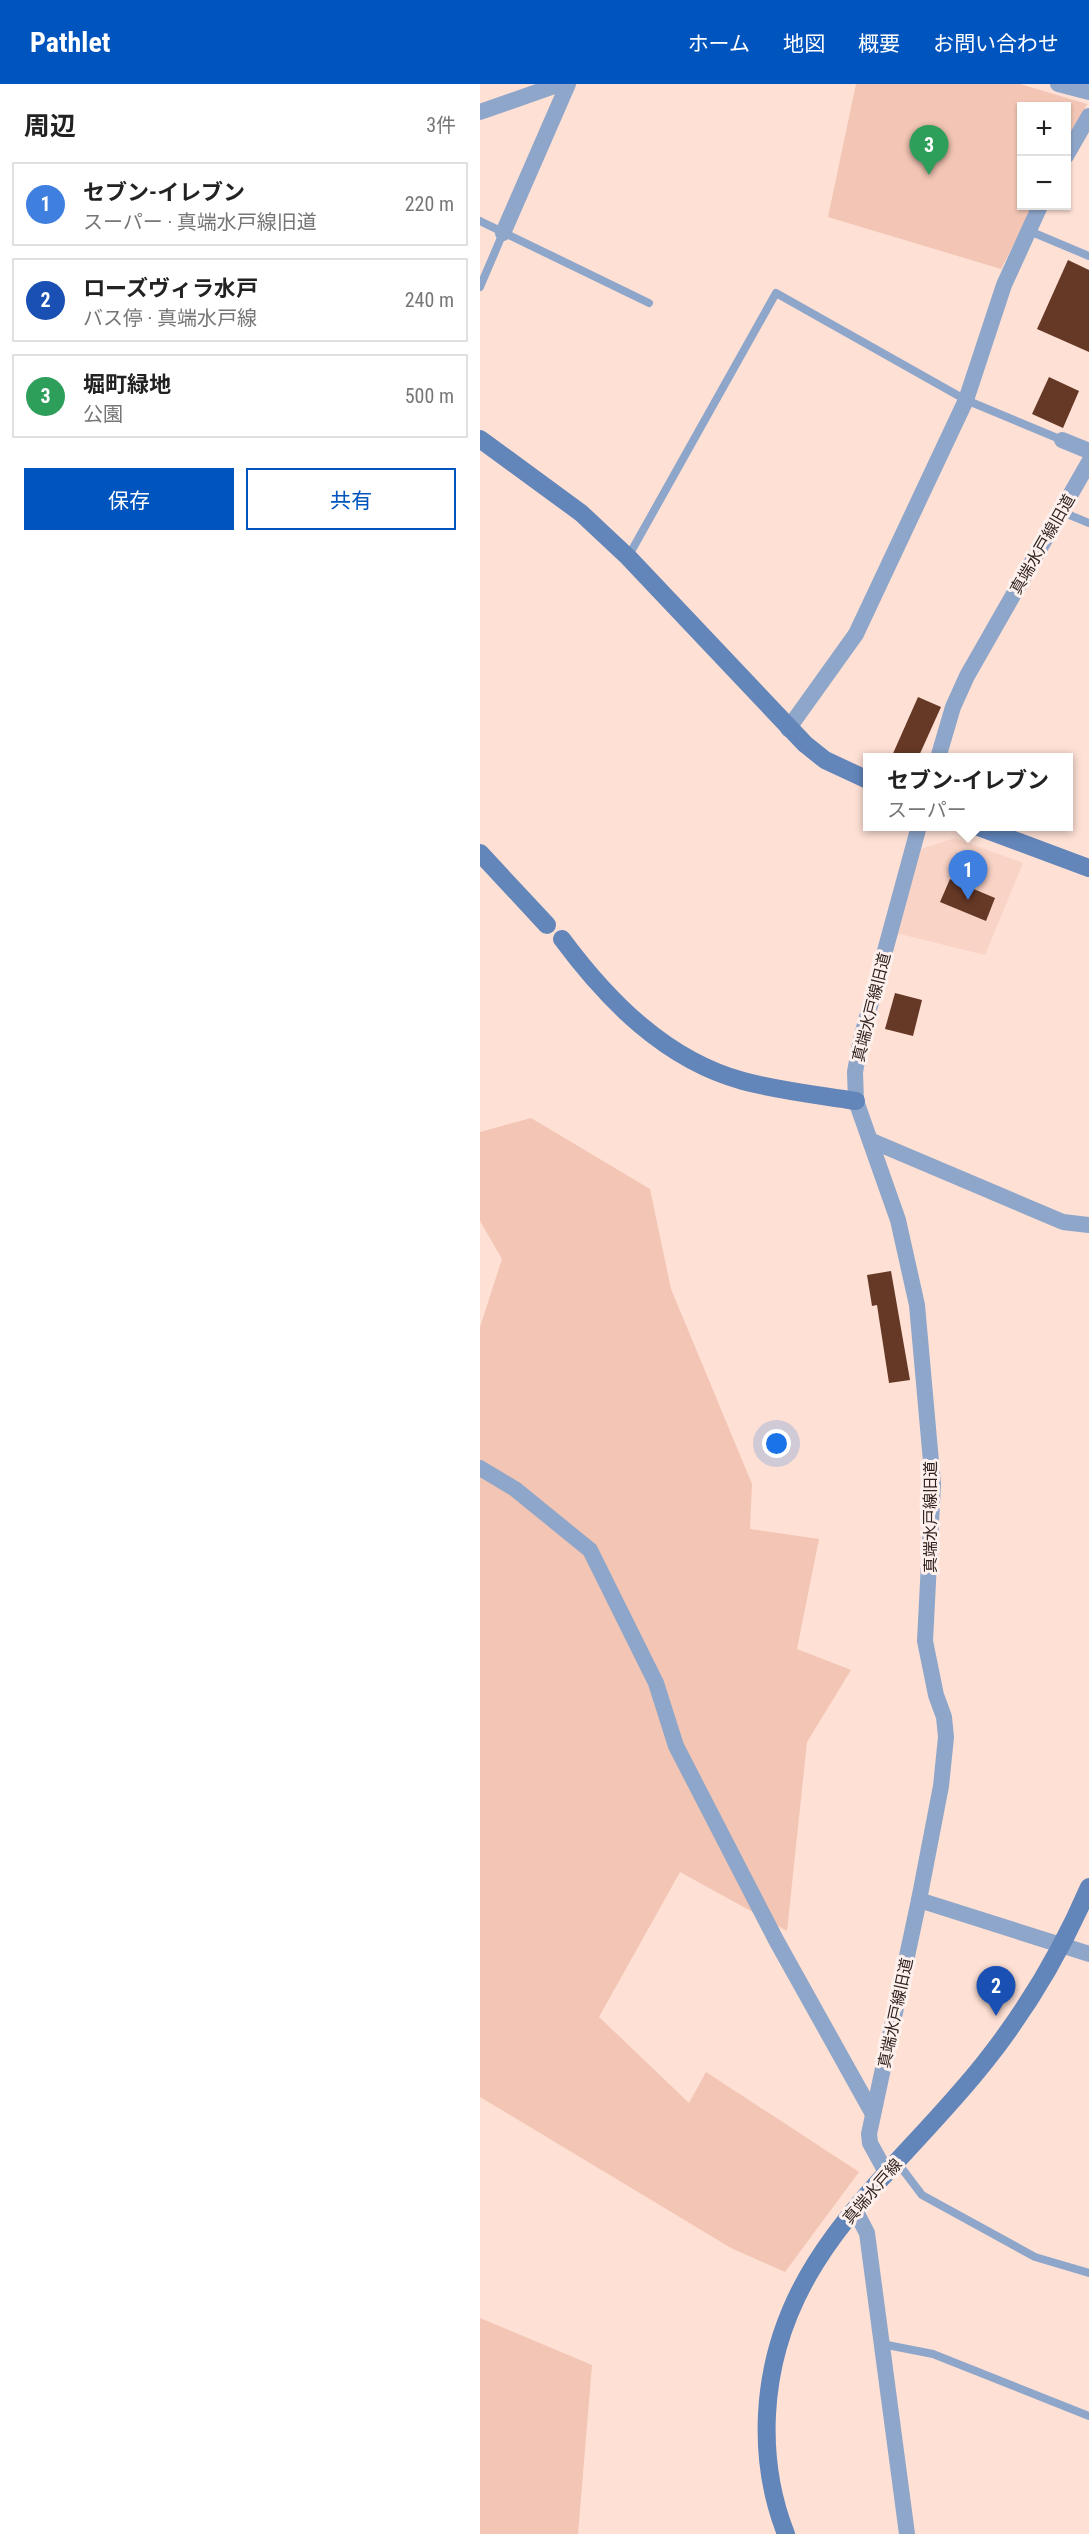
<!DOCTYPE html>
<html lang="ja">
<meta charset="utf-8">
<style>
body{margin:0;font-family:"Roboto Condensed","Noto Sans JP",sans-serif;background:#f2f2f2;color:#222}
.controls{position:absolute;right:18px;top:18px;display:grid;overflow:hidden;border-radius:0px;box-shadow:0 2px 4px #0004}
.controls button{width:54px;height:54px;display:grid;place-items:center;padding:0;border:0;border-bottom:2px solid #e0e0e0;background:#fff;color:#222;font:30px sans-serif}
.you{position:absolute;left:297px;top:1360px;width:21px;height:21px;margin:-15px;border:4px solid #fff;border-radius:50%;background:#1a73e8;box-shadow:0 0 0 9px #1a73e833}
.badge{display:grid;place-items:center;width:39px;height:39px;border-radius:50%;background:#0054bd;color:#fff;font-size:20px;font-weight:700}
.pin{position:absolute;translate:-50% -50px;filter:drop-shadow(0 2px 3px #0008)}
.pin::after{content:'';position:absolute;top:32px;width:21px;height:18px;background:inherit;clip-path:polygon(0 0,100% 0,50% 100%)}
.popup{position:absolute;left:383px;top:669px;width:210px;height:78px;box-sizing:border-box;display:grid;place-content:center;border-radius:0px;background:#fff;filter:drop-shadow(0 2px 4px #0005);font-size:20px;white-space:nowrap;color:#767676}
.popup b{font-size:22px;color:#222}
.popup::after{content:'';position:absolute;left:50%;top:100%;margin-left:-12px;border:12px solid transparent;border-top-color:#fff}
.list{margin:0;padding:0;list-style:none}
h2{display:flex;justify-content:space-between;align-items:center;height:78px;margin:0;padding:0 24px;font-size:26px}
h2 small{font-size:20px;font-weight:400;color:#767676}
.list li{display:grid;grid-template-columns:39px 1fr auto;gap:18px;align-items:center;box-sizing:border-box;height:84px;margin:0 12px 12px;padding:0 12px;border:2px solid #e0e0e0;border-radius:0px}
.list b{display:block;font-size:22px;white-space:nowrap}
.list p{margin:0;font-size:20px;white-space:nowrap;color:#767676}
.list em{font-size:20px;font-style:normal;color:#767676}
.actions{display:flex;gap:12px;padding:18px 24px}
.actions a{flex:1;padding:14px 0;border:2px solid #0054bd;border-radius:0px;text-align:center;font-size:21px;color:#0054bd}
.actions .main{background:#0054bd;color:#fff}
.map{position:relative;flex:none;width:609px;height:2450px;overflow:hidden}
header{display:flex;align-items:center;gap:36px;box-sizing:border-box;height:84px;padding:0 30px;background:#0054bd;color:#fff}
header strong{font-size:28px}
nav{display:flex;gap:33px;margin-inline-start:auto;font-size:21px}
main{display:flex}
aside{flex:1;background:#fff}
.map>svg:first-child{display:block}
.built{fill:#f9d3c5}
.green{fill:#f2c5b4}
.building{fill:#663826}
.lines{fill:none;stroke-linecap:round;stroke-linejoin:round}
.lane{stroke:#8ea6ca;stroke-width:8}
.street{stroke:#8ea6ca;stroke-width:16}
.secondary{stroke:#6285ba;stroke-width:18}
.labels{text-anchor:middle;stroke-width:6;stroke-linejoin:round;paint-order:stroke}
.street-label{font-size:16px;fill:#2f241f;stroke:#fef1ed}
</style>
<header>
<strong>Pathlet</strong>
<nav><a>ホーム</a><a>地図</a><a>概要</a><a>お問い合わせ</a></nav>
</header>
<main>
<aside>
<h2>周辺<small>3件</small></h2>
<ul class="list">
<li><span class="badge" style="background:#3f7fe0">1</span><div><b>セブン-イレブン</b><p>スーパー · 真端水戸線旧道</p></div><em>220 m</em></li>
<li><span class="badge" style="background:#1a4fb4">2</span><div><b>ローズヴィラ水戸</b><p>バス停 · 真端水戸線</p></div><em>240 m</em></li>
<li><span class="badge" style="background:#2e9e5b">3</span><div><b>堀町緑地</b><p>公園</p></div><em>500 m</em></li>
</ul>
<div class="actions"><a class="main">保存</a><a>共有</a></div>
</aside>
<div class="map">
<svg width="609" height="2450" viewBox="0 0 609 2450">
<rect width="100%" height="100%" fill="#fee0d4"/>
<polygon class="built" points="475,754 543,779 505,871 416,849 441,765"/>
<g class="green">
<polygon points="376,0 540,0 607,20 587,60 586,22 542,22 542,122 554,122 521,185 348,133"/>
<polygon points="51,1034 170,1105 191,1205 272,1400 270,1445 339,1455 317,1565 371,1586 327,1658 307,1847 200,1788 119,1933 209,2019 226,1988 379,2088 305,2188 251,2164 0,2013 0,1243 22,1175 0,1137 0,1048"/>
<polygon points="0,2234 112,2281 98,2450 0,2450"/>
</g>
<g class="building">
<polygon points="588,176 609,186 609,268 557,245"/>
<polygon points="569,293 599,307 583,344 552,330"/>
<polygon points="438,613 461,623 438,674 411,674"/>
<polygon points="470,795 515,814 506,837 460,818"/>
<polygon points="415,909 442,916 433,952 405,945"/>
<polygon points="411,1187 430,1296 409,1299 397,1221 392,1222 387,1191"/>
</g>
<g class="lines">
<g class="lane">
<polyline points="0,137 169,219"/>
<polyline points="547,146 609,172"/>
<polyline points="0,203 23,149"/>
<polyline points="580,427 609,439"/>
<polyline points="148,473 296,209 486,316 582,356"/>
<polyline points="417,2078 442,2111 555,2173 609,2189"/>
<polyline points="402,2260 453,2270 609,2332"/>
</g>
<g class="street">
<polyline points="578,0 609,8"/>
<polyline points="0,28 80,0"/>
<polyline points="586,72 609,32"/>
<polyline points="23,149 88,0"/>
<polyline points="582,356 609,367"/>
<polyline points="308,645 376,550 486,316 524,201 560,122"/>
<polyline points="458,674 473,623 487,592 609,378"/>
<polyline points="392,1057 583,1138 609,1141"/>
<polyline points="0,1384 35,1405 110,1466 176,1599 196,1662 296,1856 393,2030"/>
<polyline points="439,1816 609,1870"/>
<polyline points="407,2090 390,2059 389,2050 439,1816 461,1702 466,1653 464,1633 456,1611 445,1557 453,1400 437,1221 418,1136 376,1017 375,988 381,955 439,742"/>
<polyline points="375,2126 387,2149 427,2450"/>
</g>
<g class="secondary">
<polyline points="0,355 101,429 148,473 325,660 345,676 388,696"/>
<polyline points="496,742 609,784"/>
<polyline points="0,769 67,841"/>
<path d="M82 855C128 917 186 976 263 997 300 1007 339 1011 376 1017"/>
<path d="M306 2450C291 2412 285 2370 287 2330 295 2171 414 2093 505 1978 547 1925 582 1866 609 1803"/>
</g>
</g>
<g class="labels">
<g class="street-label">
<text transform="translate(562 460) rotate(-60)" y="6">真端水戸線旧道</text>
<text transform="translate(391 923) rotate(-76)" y="6">真端水戸線旧道</text>
<text transform="translate(450 1433) rotate(-90)" y="6">真端水戸線旧道</text>
<text transform="translate(415 1929) rotate(-78)" y="6">真端水戸線旧道</text>
<text transform="translate(392 2107) rotate(-49)" y="6">真端水戸線</text>
</g>
</g>
</svg>
<div class="controls">
<button>+</button>
<button>−</button>
</div>
<div class="you"></div>
<div class="pin badge" style="left:488px;top:816px;background:#3f7fe0">1</div>
<div class="popup"><b>セブン-イレブン</b>スーパー</div>
<div class="pin badge" style="left:516px;top:1932px;background:#1a4fb4">2</div>
<div class="pin badge" style="left:449px;top:91px;background:#2e9e5b">3</div>
</div>
</main>
